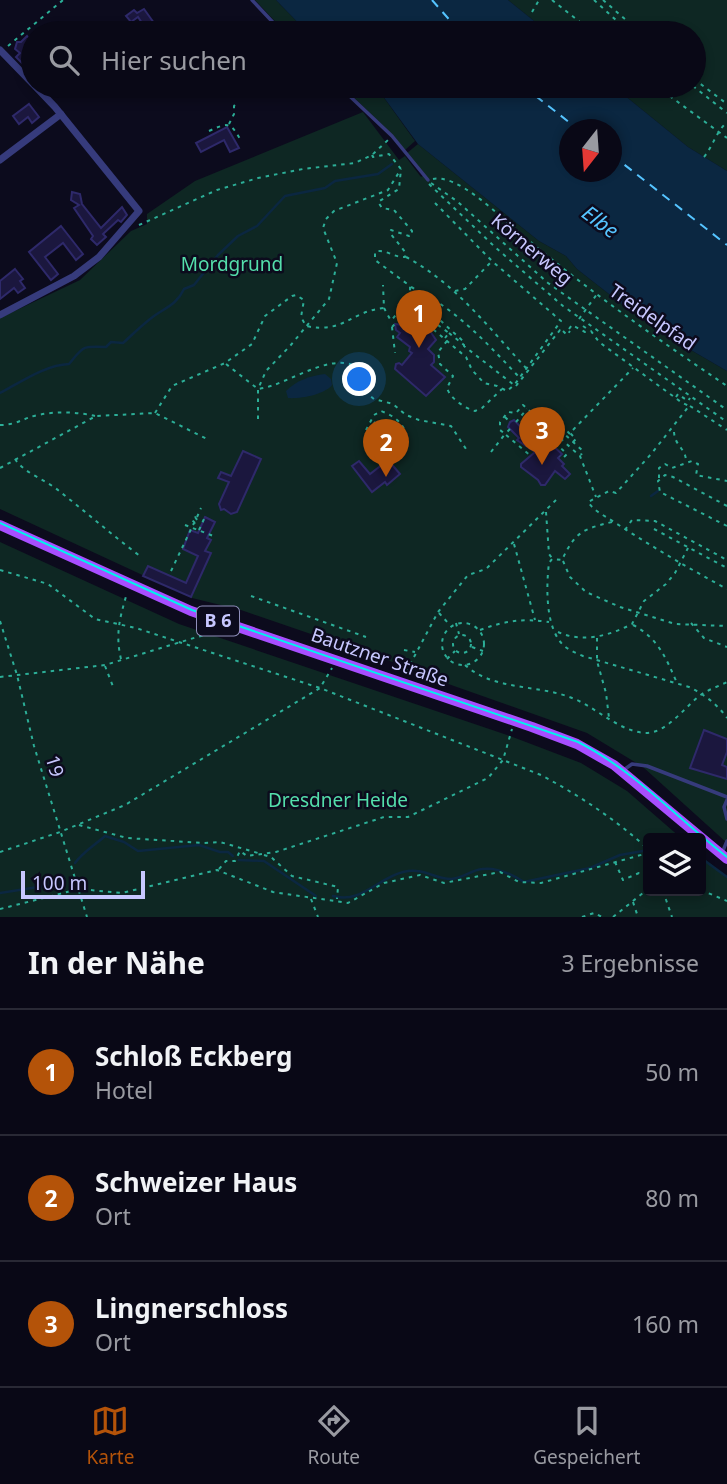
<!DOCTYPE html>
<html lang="de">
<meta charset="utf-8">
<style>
body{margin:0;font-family:"Noto Sans",sans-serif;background:#12111f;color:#f1f3f6}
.controls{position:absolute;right:21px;bottom:21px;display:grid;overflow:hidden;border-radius:7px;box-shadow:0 4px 10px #0003}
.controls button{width:63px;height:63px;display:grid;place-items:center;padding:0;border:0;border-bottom:2px solid #292935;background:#090816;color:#f1f3f6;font:35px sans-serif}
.compass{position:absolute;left:559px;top:119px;width:63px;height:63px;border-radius:50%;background:#090816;box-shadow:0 4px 10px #0003;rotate:197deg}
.scale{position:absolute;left:21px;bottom:18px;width:124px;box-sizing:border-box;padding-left:7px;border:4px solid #c7c7ff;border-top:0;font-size:19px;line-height:24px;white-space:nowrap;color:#c7c7ff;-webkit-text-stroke:5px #0c0b1d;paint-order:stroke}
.you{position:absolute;left:360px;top:380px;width:24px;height:24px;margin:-18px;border:5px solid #fff;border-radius:50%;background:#1a73e8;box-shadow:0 0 0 10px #1a73e833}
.badge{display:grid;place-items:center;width:46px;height:46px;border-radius:50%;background:#b45309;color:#fff;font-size:23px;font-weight:700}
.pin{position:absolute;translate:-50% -58px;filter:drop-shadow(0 2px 4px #0008)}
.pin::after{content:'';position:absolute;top:37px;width:24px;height:21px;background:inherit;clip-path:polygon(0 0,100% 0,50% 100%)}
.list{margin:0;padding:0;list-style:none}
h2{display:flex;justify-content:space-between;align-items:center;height:91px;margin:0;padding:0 28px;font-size:30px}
h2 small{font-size:23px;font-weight:400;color:#999aa1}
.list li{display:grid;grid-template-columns:46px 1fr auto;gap:21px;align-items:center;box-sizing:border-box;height:126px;padding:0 28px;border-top:2px solid #292935}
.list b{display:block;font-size:26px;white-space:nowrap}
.list p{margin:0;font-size:23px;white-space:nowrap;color:#999aa1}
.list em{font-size:23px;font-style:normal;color:#999aa1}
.icon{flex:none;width:38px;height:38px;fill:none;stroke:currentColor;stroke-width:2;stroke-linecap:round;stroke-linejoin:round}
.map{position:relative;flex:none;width:727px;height:917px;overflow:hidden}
.search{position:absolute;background:#090816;box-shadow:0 4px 10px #0003;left:21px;right:21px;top:21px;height:77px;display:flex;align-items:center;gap:18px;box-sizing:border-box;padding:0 24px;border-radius:38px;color:#999aa1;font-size:26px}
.sheet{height:469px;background:#090816}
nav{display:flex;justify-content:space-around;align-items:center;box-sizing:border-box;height:98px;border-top:2px solid #292935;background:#090816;font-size:19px;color:#999aa1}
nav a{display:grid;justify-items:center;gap:4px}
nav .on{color:#b45309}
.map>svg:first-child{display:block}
.green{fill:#0e2723}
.water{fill:#0b2741;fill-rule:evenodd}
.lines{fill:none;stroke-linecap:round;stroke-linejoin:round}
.stream{stroke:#0b2741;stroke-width:2.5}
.ferry{stroke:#55c4ff;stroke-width:2;stroke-dasharray:9 7;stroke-linecap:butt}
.building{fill:#1b173e;stroke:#2e296a;stroke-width:2}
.path{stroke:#2cae97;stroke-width:2;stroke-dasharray:3.5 5;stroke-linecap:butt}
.lane{stroke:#363b7c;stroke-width:3.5}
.street{stroke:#363b7c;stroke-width:7}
.primary{stroke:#a84eff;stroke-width:10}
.tram{stroke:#00f2ee;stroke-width:2}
.labels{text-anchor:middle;stroke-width:5;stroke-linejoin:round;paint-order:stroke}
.shield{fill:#0c0b1d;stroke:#8f8fbb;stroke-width:2}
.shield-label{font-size:18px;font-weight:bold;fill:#c7c7ff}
.street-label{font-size:19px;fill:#c7c7ff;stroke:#0c0b1d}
.park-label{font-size:19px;fill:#54deab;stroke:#0c0b1d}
.water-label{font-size:21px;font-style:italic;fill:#55c4ff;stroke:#0c0b1d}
</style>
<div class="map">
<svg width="727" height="917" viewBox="0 0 727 917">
<rect width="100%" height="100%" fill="#0c0b1d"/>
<g class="green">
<polygon points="255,0 276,0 308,33 286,33"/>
<polygon points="508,0 727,0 727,171 688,147 613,86 694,86 694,33 549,33"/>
<polygon points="342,86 371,86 377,88 415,141 405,150 393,135"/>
<polygon points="363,112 399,160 405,156 421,177 424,175 407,153 418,144 539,241 566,256 577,269 632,312 660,326 684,346 727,371 727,843 643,767 587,733 437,680 410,668 241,610 192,598 0,509 0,318 80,280 131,231 147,224 147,214 195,181"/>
<polygon points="0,542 179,624 510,736 581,763 627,791 681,838 648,838 648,891 701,891 701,856 727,877 727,917 0,917"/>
</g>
<g class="water">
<polygon points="276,0 508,0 549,33 308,33"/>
<path d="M371 86H613L688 147 727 171V371L684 346 660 326 632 312 577 269 566 256 539 241 418 144 377 88ZM570 130H612V172H570Z"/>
<path d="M325 374 331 379 332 385C324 395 300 399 288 398L286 391C297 380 310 376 325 374Z"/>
</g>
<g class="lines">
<g class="stream">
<path d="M0 393C21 382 45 365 69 364 84 346 81 346 106 347L111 342 123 343C133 334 143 324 154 316 167 307 177 304 184 289L194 285 218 255 238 236 257 226 285 196 325 188 335 181 378 174 392 164"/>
<polyline points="651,496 658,491"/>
<polyline points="701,858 727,877"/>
<polyline points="239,860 264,861 316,896"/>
<path d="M75 863C83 852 95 845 105 836L124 842 138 851 199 845 220 852H228L233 856"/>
<polyline points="0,893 57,884 64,877"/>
<path d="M333 896C361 904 378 878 403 872 424 867 434 879 451 879 463 878 472 870 482 869 496 867 513 875 524 882L590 868 620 855 643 851"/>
</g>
<g class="ferry">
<polyline points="432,0 461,33"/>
<polyline points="523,86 579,130"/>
<polyline points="612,155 727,245"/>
</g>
</g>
<g class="building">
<polygon points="144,9 154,23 146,29 138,17 131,22 126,16 134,10 137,13"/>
<polygon points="27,36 33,44 26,49 33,56 33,74 16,57 20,53 15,49 17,42 21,42"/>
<polygon points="29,104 39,117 32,123 28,117 19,124 13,116"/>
<polygon points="227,127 239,148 230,152 224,140 201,152 196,143"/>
<polygon points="72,192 80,194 82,204 101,228 122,207 127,215 121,222 118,220 103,234 106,237 97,245 91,239 93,236 74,208 79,205 71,200"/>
<polygon points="61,226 83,254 76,260 63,243 45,257 58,274 51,280 29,252"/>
<polygon points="15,269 23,279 20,281 25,288 18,293 14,288 0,299 0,281"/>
<polygon points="409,312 415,312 416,320 427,327 432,334 436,340 428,349 434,355 434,362 431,365 445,377 426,396 395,369 396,364 399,363 402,365 412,353 409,351 410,347 397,337 400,333 396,330 395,324 402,325 409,316"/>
<polygon points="514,420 538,445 541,442 547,448 551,444 562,454 558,458 564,464 562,466 570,474 565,479 555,471 545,485 541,485 538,480 521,467 521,464 535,452 517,440 519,438 508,427 510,422"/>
<polygon points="243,451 261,459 237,512 231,514 224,509 221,510 219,504 229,482 218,478 221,472 231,476"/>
<polygon points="388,460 400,474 387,485 385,482 372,492 352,466 359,461 370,474"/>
<polygon points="205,517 215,522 207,538 211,540 205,551 211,553 191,597 143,576 148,566 186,583 198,556 183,549 190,530 198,533"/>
<polygon points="704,730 727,739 727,752 722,765 727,767 727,779 690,768"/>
</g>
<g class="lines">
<g class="path">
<polyline points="552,0 594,33"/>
<polyline points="594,0 630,33"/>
<polyline points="603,0 641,33"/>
<polyline points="532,12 539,0"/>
<polyline points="8,46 63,0"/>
<polyline points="694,79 727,104"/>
<polyline points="656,86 727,138"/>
<polyline points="693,86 727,113"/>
<polyline points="229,124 234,114 234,106 238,102"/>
<path d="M209 131C227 123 230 121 240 139"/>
<path d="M372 155 373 157 389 154 401 169 399 189 378 202 382 208 394 210 412 231V235L409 236 391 230 390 233 406 253 405 257C394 258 385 248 375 252V260L410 286V297L391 321"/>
<path d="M704 157C713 146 716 132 727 122"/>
<path d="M433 179C457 174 495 212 513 227 580 285 653 336 727 386"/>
<polyline points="431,183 458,202 548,283 727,410"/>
<polyline points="429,184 496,248 563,306 727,422"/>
<polyline points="435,203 492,261 561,321 515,384"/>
<polyline points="139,225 217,190 258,178 303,169 355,163 372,155 388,140"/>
<path d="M406 257C455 283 489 328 526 368"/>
<path d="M411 287C455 308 486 342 519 377"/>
<polyline points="455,291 465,289 492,261"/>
<polyline points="384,308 391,321"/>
<polyline points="408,308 408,304 413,302 416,303 417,308"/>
<polyline points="424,315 449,333 445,338"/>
<polyline points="579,319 597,294"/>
<polyline points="583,326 590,331"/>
<polyline points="392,327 408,310 415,308 423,315 427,324 466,357 472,370 484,383 497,386 507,391 514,385 464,346 464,342 418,300 410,298"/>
<polyline points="392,327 395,353"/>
<path d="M569 329 572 325 585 332 591 331 599 342 681 402 689 406 652 453 616 493 609 491 588 502C595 512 604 515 614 522 651 546 688 568 727 589"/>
<polyline points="563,331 567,335 570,331"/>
<polyline points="449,333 464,345"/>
<path d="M447 341 438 352 440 364 453 376 447 388C450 398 464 408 475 411L482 408 502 389"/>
<path d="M226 364 258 389C292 385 342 340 370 378"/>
<polyline points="358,386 374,399 393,404 406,415 419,420 451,426 466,449"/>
<polyline points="516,386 560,330 563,330"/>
<polyline points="676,397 678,394 688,401 690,398"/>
<polyline points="690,406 727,430"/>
<path d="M155 413 172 386 225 363 252 344 265 316 292 296 296 295 304 300 301 317 306 326C344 334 351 311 384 308L383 285"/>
<polyline points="505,417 510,422"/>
<polyline points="258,419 258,389 266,371 290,346 329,299 337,263 323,228 326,219 334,211 388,190 401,169"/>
<polyline points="374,422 379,426 388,426"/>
<polyline points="516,422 527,409"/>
<polyline points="548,424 550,421 583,451 581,455"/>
<path d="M0 425C17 425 23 418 38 415 56 411 78 412 95 416"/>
<polyline points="510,429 505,434 531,456"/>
<path d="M366 430 374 415 381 411C392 415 401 421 405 431"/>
<polyline points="561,430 564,428 570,434"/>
<path d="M674 432C675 446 685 448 686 460"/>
<polyline points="526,434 539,419"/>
<polyline points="573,442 576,439 570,433 633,368"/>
<polyline points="549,445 546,443 550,438 567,454 563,458 560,456"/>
<polyline points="491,452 505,434 500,430 500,422 508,412 516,413 523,405 580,456 596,497"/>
<path d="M15 459C25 474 45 479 59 491 86 512 112 535 140 556"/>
<polyline points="0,468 96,416 155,413 207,439"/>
<polyline points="659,478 659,468 665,464 672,468 692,461 698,464 696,475 727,481"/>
<polyline points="727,506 673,477 665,475 658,481 660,492 727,526"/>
<polyline points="546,512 549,554 552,558"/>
<polygon points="195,517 198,521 195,523 192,520"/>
<polyline points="197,517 201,508"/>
<path d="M612 522C583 529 575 532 562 560L552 559 549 563C546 587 546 622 559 640 565 649 574 652 583 656L689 687C705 695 717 704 727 718"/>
<polyline points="185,525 216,537"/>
<polyline points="654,529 727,568"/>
<polyline points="199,530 204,519"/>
<polyline points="625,530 632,520 655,521 727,560"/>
<polyline points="514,544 535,620"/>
<polyline points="563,561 570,577 586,592 620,607 675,624 727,626"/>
<polyline points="0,570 48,584 95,619 136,628 320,688 332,668"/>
<polyline points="171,571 194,523"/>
<polyline points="251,596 366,637"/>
<polyline points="439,613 449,624"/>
<polyline points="0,621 17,675 34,746 87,917"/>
<circle cx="463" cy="644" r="21"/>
<polyline points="456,623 459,634"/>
<polyline points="691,623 704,638 727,647"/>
<path d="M633 625C658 638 666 658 677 683"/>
<path d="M480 630C504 621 523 618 549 622"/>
<path d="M558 632C582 643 609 636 632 624L644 601 666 584 675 573 688 548"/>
<circle cx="462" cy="644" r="9"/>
<polyline points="597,638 597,661 606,693 609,718"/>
<polyline points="472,647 483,651"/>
<polyline points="404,650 415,652"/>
<path d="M121 659C115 634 120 617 127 593"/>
<polyline points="447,659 455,651"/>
<path d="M465 665C494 691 537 684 572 698 596 707 618 731 645 733 667 734 686 705 702 694 710 689 719 686 727 682"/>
<polyline points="105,666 114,689"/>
<polyline points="406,672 438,612 468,575 486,569 556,500"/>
<polyline points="0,677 105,665 217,631"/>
<polyline points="79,825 127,838 203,843 220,842 258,853"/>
<path d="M0 852 60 832 125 805 320 688 541 775C580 796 615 819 648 849"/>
<polyline points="264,855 271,857 292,876 338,887 337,899"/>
<polyline points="615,862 623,880 639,873 648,874"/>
<polyline points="219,869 226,861 235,861 240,851 247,856 276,852 384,817 408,817 488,778 503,760 512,729"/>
<polyline points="701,890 727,901"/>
<polyline points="663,891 672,917"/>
<polyline points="311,899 318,917"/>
<polyline points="633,902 638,917"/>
<polyline points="0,909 79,889 122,893 217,870 273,892 348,903 384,883 420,875 444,883 500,872 519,882 541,883 648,853"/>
<polyline points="582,917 594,913 602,917"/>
<polyline points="613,917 648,889"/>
</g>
<g class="lane">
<polyline points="252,0 283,33"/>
<polyline points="339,86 392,136 428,180"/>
<polyline points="625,769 632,764 647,766 727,797"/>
<polyline points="727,800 724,807 727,819"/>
<polyline points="722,853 727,841"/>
</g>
<g class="street">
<polyline points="0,50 33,84"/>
<polyline points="0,160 61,114"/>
<polyline points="0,315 74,276 99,257 139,211 55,107 35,86"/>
</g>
<polyline class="primary" points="0,525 191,611 532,727 577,744 614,765 727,859"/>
<path class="tram" d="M0 523 192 610 578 742C635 771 677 818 727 857"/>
</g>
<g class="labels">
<rect class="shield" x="197" y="606.5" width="42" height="29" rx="5"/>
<g class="shield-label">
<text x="218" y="627">B 6</text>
</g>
<g class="street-label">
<text transform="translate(532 249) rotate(40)" y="7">Körnerweg</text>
<text transform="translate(653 317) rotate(35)" y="7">Treidelpfad</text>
<text transform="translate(380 657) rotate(19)" y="7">Bautzner Straße</text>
<text transform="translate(55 766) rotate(73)" y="7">19</text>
</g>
<g class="park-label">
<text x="232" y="271">Mordgrund</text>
<text x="338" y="807">Dresdner Heide</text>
</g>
<g class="water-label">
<text transform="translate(600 222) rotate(37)" y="7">Elbe</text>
</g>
</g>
</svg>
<div class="controls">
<button><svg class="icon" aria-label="layers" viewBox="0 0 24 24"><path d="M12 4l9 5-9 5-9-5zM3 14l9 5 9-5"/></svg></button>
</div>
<svg class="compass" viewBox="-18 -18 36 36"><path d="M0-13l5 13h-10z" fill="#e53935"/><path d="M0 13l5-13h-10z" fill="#999aa1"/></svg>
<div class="scale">100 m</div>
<div class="you"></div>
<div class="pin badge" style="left:419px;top:348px">1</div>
<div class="pin badge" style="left:386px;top:477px">2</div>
<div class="pin badge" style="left:542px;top:465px">3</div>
<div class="search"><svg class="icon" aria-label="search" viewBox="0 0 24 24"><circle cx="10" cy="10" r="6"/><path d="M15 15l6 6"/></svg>Hier suchen</div>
</div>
<section class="sheet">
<h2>In der Nähe<small>3 Ergebnisse</small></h2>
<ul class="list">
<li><span class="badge">1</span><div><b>Schloß Eckberg</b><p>Hotel</p></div><em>50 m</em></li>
<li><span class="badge">2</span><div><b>Schweizer Haus</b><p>Ort</p></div><em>80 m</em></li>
<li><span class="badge">3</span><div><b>Lingnerschloss</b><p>Ort</p></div><em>160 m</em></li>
</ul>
</section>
<nav>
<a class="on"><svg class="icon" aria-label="map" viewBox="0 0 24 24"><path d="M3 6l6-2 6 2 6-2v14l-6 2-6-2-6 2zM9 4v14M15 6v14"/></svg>Karte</a>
<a><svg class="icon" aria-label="directions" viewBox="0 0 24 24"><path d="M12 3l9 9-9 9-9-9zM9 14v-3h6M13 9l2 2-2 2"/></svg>Route</a>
<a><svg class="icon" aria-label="saved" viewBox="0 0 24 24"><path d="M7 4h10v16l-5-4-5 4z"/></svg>Gespeichert</a>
</nav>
